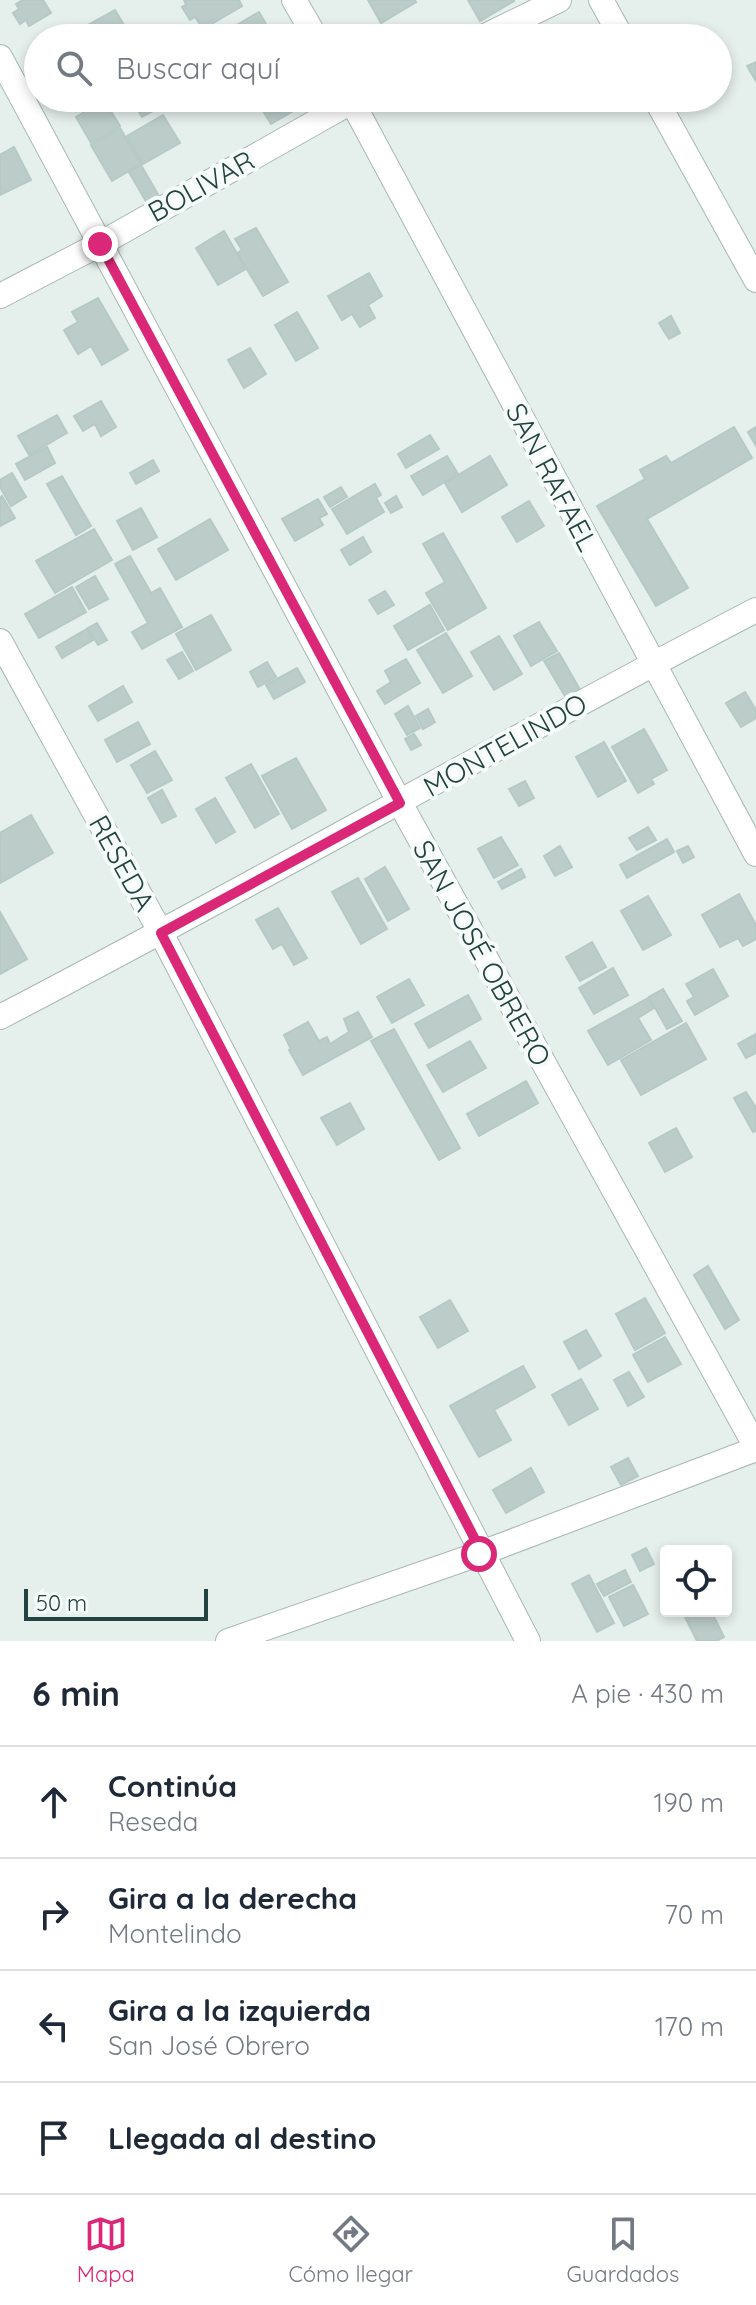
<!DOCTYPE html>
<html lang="es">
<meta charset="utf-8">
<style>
body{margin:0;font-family:Quicksand,sans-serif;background:#f2f2f3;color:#1f2937}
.controls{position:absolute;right:24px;bottom:24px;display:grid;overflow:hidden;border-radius:8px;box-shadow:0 4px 12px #0003}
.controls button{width:72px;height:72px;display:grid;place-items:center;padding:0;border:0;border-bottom:2px solid #e0e1e3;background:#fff;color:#1f2937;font:40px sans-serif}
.scale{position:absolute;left:24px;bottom:20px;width:184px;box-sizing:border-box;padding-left:8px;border:4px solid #224340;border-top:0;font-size:22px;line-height:28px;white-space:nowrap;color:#224340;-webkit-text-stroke:6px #f6fbf9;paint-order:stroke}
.stop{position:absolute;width:24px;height:24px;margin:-18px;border:6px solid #db2777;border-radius:50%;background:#fff}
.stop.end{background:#db2777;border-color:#fff;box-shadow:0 2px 8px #0008}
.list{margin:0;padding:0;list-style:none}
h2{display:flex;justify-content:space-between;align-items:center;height:104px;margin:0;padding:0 32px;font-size:34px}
h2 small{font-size:26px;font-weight:400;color:#747a83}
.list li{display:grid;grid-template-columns:52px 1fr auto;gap:24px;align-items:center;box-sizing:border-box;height:112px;padding:0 32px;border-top:2px solid #e0e1e3}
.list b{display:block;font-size:30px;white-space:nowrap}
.list p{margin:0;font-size:26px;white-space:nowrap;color:#747a83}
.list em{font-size:26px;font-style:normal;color:#747a83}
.icon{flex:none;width:44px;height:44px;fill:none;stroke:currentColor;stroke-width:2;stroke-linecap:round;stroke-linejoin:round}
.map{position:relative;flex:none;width:756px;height:1641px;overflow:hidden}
.search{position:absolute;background:#fff;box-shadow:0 4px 12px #0003;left:24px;right:24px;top:24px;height:88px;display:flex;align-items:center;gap:20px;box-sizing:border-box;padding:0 28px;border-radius:44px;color:#747a83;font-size:30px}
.sheet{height:552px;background:#fff}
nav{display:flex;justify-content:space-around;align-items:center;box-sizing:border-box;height:112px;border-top:2px solid #e0e1e3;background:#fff;font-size:22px;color:#747a83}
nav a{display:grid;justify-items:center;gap:4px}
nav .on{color:#db2777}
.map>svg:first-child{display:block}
.building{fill:#bccdc9;stroke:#b6cac5;stroke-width:2}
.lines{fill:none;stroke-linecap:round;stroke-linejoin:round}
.street-casing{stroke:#a7b8b5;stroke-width:26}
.street{stroke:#fff;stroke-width:24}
.route{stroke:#db2777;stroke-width:10}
.labels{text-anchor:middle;stroke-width:8;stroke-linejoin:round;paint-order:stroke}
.street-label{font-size:28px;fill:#224340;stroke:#f6fbf9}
</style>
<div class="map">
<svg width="756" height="1641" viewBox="0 0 756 1641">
<rect width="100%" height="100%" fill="#e5efec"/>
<g class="building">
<polygon points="23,0 43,0 51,13 29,26 26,20 20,24 13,13 19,9 16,4"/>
<polygon points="184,0 239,0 242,6 203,29 195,17 190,20 182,7 186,5"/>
<polygon points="368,0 415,0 416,2 381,23"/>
<polygon points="468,0 513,0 514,1 480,21"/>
<polygon points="115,10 130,35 125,38 91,38 84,27"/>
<polygon points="259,12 274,38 242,38 235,26"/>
<polygon points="189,26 197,38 173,38 171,36"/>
<polygon points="756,62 756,81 747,66"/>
<polygon points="131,98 155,98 160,107 142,117"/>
<polygon points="255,98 297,98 302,106 271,124"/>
<polygon points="104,100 120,126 91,143 76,117"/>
<polygon points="163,115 180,143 143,164 127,136"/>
<polygon points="120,128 141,164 112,181 91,145"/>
<polygon points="14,147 31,180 0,195 0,155"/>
<polygon points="141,165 160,198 148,205 129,172"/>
<polygon points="256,228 288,282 263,296 237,253 242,250 235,239"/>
<polygon points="224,231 246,269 218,285 196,248"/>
<polygon points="369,273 382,296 368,305 375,318 360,327 352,314 342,320 328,296"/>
<polygon points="98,298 128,350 102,365 91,346 78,354 64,330 78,322 72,312"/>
<polygon points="297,312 318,348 296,361 275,325"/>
<polygon points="671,316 680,333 669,339 659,323"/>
<polygon points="250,348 266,374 244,388 228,360"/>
<polygon points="101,401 116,427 101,436 95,424 83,431 74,416"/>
<polygon points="57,415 67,433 29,455 18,436"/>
<polygon points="734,427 752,458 647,519 688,588 656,606 597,506 645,479 640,470 666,456 671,463"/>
<polygon points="756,427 756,446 748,432"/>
<polygon points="430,435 439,449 406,468 398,454"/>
<polygon points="47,447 55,463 25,480 16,464"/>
<polygon points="447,456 458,474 423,495 411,476"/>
<polygon points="490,456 507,485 462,512 445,483"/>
<polygon points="153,460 159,471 136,484 130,473"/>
<polygon points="12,473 26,497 11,506 0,487 0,480"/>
<polygon points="62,476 91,526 76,535 47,484"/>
<polygon points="375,484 381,495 376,498 384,512 347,534 332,509"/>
<polygon points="341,487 347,497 330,507 324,497"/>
<polygon points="2,496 15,518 0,526 0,498"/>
<polygon points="396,496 402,507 391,513 385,503"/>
<polygon points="318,499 327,514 319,518 323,525 295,541 282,519"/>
<polygon points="529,501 544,526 517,542 502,517"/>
<polygon points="141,508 157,537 133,550 117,521"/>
<polygon points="210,519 228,550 176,580 158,549"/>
<polygon points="94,529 112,560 55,593 36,561"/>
<polygon points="443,533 486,608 448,630 426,593 445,582 423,544"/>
<polygon points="363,537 371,552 350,565 341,550"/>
<polygon points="130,556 151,593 160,588 182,627 142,649 132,632 148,623 115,564"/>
<polygon points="95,576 108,599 89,609 76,587"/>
<polygon points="72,587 86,612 39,638 25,614"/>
<polygon points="385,591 394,605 378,614 369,600"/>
<polygon points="430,605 444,630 408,650 394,626"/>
<polygon points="211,615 231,650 196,670 176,634"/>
<polygon points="539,622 557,651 531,666 514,636"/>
<polygon points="97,623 107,640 98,645 88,628"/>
<polygon points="87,629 93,640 62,658 56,647"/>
<polygon points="446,633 472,676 443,693 417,650"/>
<polygon points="499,636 522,674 494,690 471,652"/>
<polygon points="182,652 193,671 179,679 167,660"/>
<polygon points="559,653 583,695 569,703 544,661"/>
<polygon points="406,659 420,683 385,704 377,691 391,682 385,671"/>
<polygon points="267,662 276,677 258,687 250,672"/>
<polygon points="297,668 305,682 274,699 266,685"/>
<polygon points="123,686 132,702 98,721 89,706"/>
<polygon points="745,692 756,710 756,718 741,727 726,703"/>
<polygon points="408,706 420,728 407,735 395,714"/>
<polygon points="428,709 435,722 423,729 416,716"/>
<polygon points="138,722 150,744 117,762 105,740"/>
<polygon points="644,729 667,770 651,779 654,784 638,793 612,747"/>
<polygon points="414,734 421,745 411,750 405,739"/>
<polygon points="604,742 626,781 598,797 576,757"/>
<polygon points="155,751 172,780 147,793 131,765"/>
<polygon points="296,758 326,810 292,829 262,776"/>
<polygon points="251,764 279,814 255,828 226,778"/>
<polygon points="525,781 534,798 519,806 509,789"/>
<polygon points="162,790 176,816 162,823 148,798"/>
<polygon points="215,798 235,832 216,843 196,809"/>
<polygon points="31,815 53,853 0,883 0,833"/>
<polygon points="648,827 656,840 637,850 629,838"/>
<polygon points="501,837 518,865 494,878 478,849"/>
<polygon points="667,839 674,852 627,878 620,865"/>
<polygon points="560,846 572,867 555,876 544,856"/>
<polygon points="688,846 694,857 683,863 677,851"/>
<polygon points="385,867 409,909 388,921 365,879"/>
<polygon points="521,869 525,877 502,889 498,882"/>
<polygon points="358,878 387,929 361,944 332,892"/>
<polygon points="739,894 756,925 756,939 743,946 738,938 720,947 702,915"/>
<polygon points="648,896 671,935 643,950 621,911"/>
<polygon points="278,908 307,958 294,965 282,944 273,949 256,920"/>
<polygon points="0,912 27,959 0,974"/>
<polygon points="592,942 606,967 580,981 566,957"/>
<polygon points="613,968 628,995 594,1014 579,988"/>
<polygon points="713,969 728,996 695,1015 687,1001 694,997 686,984"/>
<polygon points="409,979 424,1005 392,1023 377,997"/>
<polygon points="663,989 682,1021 667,1029 649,997"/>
<polygon points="468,995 481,1019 429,1048 415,1024"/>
<polygon points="648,998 654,1008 638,1018 651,1040 608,1065 588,1031"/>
<polygon points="358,1012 372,1037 303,1075 289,1050 291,1049 284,1035 308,1022 319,1041 327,1037 330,1044 349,1032 344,1019"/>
<polygon points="686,1023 706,1059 641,1095 621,1060"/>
<polygon points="394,1029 460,1148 439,1160 371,1041"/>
<polygon points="756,1034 756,1053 746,1058 738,1044"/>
<polygon points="470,1041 486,1068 443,1092 427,1065"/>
<polygon points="526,1081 538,1103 479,1136 467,1114"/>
<polygon points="746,1092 756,1108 756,1131 753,1132 734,1098"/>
<polygon points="350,1103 364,1129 337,1145 321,1118"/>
<polygon points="676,1128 692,1157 665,1172 649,1143"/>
<polygon points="708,1266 739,1320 725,1329 694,1275"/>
<polygon points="645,1298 665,1333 635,1350 616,1314"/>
<polygon points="450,1300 468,1331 438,1348 420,1317"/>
<polygon points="586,1330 601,1356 579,1369 564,1342"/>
<polygon points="665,1337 681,1364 648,1382 633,1355"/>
<polygon points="523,1366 535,1387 494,1410 511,1440 479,1457 450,1406"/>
<polygon points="629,1372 644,1397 628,1406 614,1380"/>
<polygon points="581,1379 598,1409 569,1425 552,1395"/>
<polygon points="628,1458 638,1476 621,1485 611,1467"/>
<polygon points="531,1468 544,1492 506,1513 493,1490"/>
<polygon points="646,1548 654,1564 640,1571 632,1555"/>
<polygon points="625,1570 631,1582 604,1596 597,1584"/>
<polygon points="589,1575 614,1623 597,1632 572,1584"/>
<polygon points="633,1585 648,1614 624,1626 609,1597"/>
<polygon points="682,1611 711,1611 724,1637 716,1641 697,1641"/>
</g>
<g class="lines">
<g class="street-casing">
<g id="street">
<polyline points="294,0 316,38"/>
<polyline points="601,0 622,38"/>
<polyline points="481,38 559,0"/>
<polyline points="0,57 400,803 756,1447"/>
<polyline points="350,98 756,854"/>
<polyline points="655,98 756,280"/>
<polyline points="0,296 100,244 358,98"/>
<polyline points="0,641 161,933 528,1641"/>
<path d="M0 1017C254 885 502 742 756 610"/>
<polyline points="228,1641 479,1554 756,1449"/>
</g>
</g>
<use href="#street" class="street"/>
</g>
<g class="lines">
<polyline class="route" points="100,244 400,803 161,933 482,1553 479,1554"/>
</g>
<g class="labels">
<g class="street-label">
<text transform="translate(201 186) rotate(-29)" y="10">BOLIVAR</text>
<text transform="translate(552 477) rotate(62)" y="10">SAN RAFAEL</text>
<text transform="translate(505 745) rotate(-29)" y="10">MONTELINDO</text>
<text transform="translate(122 863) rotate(61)" y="10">RESEDA</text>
<text transform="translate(482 953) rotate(61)" y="10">SAN JOSÉ OBRERO</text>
</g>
</g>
</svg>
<div class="controls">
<button><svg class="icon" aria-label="locate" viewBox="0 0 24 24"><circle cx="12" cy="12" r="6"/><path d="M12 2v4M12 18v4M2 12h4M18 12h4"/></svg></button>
</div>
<div class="scale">50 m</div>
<div class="stop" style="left:479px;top:1554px"></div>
<div class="stop end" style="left:100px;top:244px"></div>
<div class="search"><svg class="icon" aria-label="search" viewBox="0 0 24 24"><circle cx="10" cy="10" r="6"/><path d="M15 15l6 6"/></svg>Buscar aquí</div>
</div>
<section class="sheet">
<h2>6 min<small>A pie · 430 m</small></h2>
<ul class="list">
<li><svg class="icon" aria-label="ahead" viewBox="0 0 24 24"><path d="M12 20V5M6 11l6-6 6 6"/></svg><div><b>Continúa</b><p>Reseda</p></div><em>190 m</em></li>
<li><svg class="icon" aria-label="right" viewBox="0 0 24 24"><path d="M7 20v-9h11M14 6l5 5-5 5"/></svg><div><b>Gira a la derecha</b><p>Montelindo</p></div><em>70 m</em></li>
<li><svg class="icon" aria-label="left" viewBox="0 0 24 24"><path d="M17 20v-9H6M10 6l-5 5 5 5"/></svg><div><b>Gira a la izquierda</b><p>San José Obrero</p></div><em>170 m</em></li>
<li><svg class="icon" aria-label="arrive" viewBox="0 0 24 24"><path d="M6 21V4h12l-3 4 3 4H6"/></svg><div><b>Llegada al destino</b></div></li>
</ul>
</section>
<nav>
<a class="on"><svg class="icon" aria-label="map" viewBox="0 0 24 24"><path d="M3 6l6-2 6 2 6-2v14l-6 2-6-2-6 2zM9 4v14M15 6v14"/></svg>Mapa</a>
<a><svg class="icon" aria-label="directions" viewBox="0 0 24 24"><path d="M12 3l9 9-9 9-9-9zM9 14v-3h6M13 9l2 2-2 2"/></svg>Cómo llegar</a>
<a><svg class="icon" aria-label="saved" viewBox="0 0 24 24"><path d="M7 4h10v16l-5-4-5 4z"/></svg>Guardados</a>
</nav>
